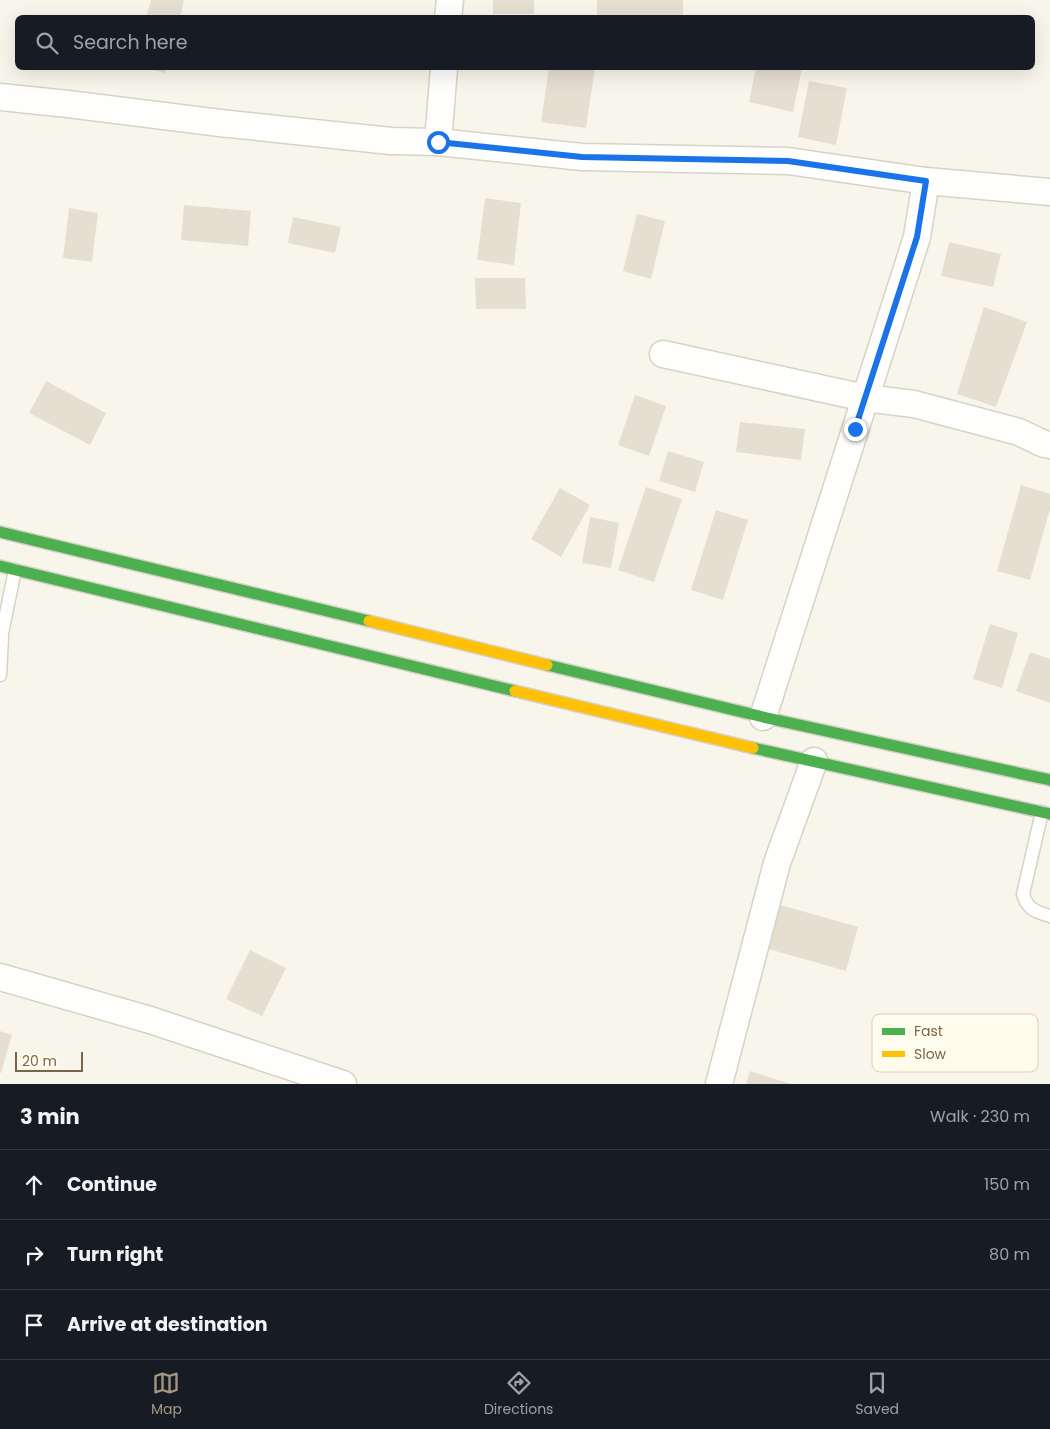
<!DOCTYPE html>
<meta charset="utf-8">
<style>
body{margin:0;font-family:Poppins,sans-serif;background:#242831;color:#f1f3f6}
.scale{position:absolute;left:15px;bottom:12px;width:68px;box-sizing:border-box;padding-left:5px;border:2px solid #7a6547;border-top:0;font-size:14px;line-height:18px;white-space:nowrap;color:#7a6547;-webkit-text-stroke:4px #fffced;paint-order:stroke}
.stop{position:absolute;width:15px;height:15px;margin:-11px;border:4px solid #1a73e8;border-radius:50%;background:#fff}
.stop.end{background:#1a73e8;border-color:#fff;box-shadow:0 1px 5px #0008}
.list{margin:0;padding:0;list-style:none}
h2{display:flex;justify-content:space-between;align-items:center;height:65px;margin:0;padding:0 20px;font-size:21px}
h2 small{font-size:16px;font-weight:400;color:#9ea1a6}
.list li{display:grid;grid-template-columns:32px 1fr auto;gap:15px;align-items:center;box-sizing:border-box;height:70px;padding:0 20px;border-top:1px solid #363941}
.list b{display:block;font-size:19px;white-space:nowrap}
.list em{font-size:16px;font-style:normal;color:#9ea1a6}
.icon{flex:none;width:28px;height:28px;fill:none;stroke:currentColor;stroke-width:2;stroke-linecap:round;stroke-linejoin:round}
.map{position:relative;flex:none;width:1050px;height:1084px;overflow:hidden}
.search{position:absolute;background:#171b24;box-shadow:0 5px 20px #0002;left:15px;right:15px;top:15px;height:55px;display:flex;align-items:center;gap:12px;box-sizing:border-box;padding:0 18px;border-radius:8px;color:#9ea1a6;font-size:19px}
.sheet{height:275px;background:#171b24}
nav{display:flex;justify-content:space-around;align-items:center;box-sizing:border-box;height:70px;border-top:1px solid #363941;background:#171b24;font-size:14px;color:#9ea1a6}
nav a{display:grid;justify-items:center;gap:2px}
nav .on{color:#a69880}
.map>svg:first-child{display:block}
.building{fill:#e5dfd2}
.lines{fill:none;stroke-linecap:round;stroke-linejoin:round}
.lane-casing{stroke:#d7d2c8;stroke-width:15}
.street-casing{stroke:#d7d2c8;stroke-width:29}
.fast-casing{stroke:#d8d1c5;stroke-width:14}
.slow-casing{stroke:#d8d1c5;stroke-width:14}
.lane{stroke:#fefefc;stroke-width:12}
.street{stroke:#fefefc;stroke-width:26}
.fast{stroke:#4caf50;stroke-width:11}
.slow{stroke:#ffc107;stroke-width:11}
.route{stroke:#1a73e8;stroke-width:6}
.key{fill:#fffced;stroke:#d7cfbb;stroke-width:1}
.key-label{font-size:14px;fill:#7a6547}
</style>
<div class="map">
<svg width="1050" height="1084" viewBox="0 0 1050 1084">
<rect width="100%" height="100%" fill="#f8f6eb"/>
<g class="building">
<polygon points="151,0 184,0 180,18 146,18"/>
<rect x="493" y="0" width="41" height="14"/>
<rect x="597" y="0" width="86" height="18"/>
<polygon points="148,68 166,68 165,73"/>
<polygon points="549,68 595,68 586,128 541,122"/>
<polygon points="756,68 802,68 793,112 749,102"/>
<polygon points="809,81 847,88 836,145 798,137"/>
<polygon points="485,198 521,203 514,265 477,260"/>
<polygon points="184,205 251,211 248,246 181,240"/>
<polygon points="69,208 98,213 92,262 63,258"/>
<polygon points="637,214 665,221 651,279 623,271"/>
<polygon points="293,217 341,227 335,253 288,243"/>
<polygon points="949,242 1001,254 993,287 941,276"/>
<polygon points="475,278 525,278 526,309 476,309"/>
<polygon points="984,307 1027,322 996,407 957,394"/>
<polygon points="46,381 106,413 90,445 29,413"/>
<polygon points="635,395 666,406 649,456 618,445"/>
<polygon points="740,422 805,429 801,460 736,452"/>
<polygon points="668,451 704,462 695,492 659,481"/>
<polygon points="1021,485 1050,494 1050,509 1030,580 997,571"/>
<polygon points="646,487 682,499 654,582 618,570"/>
<polygon points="560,488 590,505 561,557 531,539"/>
<polygon points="716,510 748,520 723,600 691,590"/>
<polygon points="590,517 619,523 611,568 582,563"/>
<polygon points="990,624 1018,633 1002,688 973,679"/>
<polygon points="1030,652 1050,659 1050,703 1016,691"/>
<polygon points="777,904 858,927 846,971 765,948"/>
<polygon points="250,950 286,968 262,1016 226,999"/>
<polygon points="0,1031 12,1035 1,1073 0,1073"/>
<polygon points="750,1071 791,1084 746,1084"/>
</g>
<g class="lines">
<g class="lane-casing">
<g id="lane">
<polyline points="0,643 15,570"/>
<polyline points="0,675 2,638"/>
<path d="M1042 812 1023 894C1027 909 1036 912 1050 916"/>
</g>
</g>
<g class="street-casing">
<g id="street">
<polyline points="448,18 450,0"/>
<polyline points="0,97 68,104 220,123 391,141 438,142 582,157 788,161 926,181 1050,192"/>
<polyline points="438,142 444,68"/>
<polyline points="663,354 865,398 914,404 1019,432 1044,444 1050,445"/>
<polyline points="763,717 917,237 926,181"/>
<polyline points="0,977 150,1020 343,1084"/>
<polyline points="719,1084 777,863 814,761"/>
</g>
</g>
<g class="fast-casing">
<g id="fast">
<polyline points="0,532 369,621"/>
<polyline points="0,566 515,691"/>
<polyline points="547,665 763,717 1050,780"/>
<polyline points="753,748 1050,814"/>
</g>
</g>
<g class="slow-casing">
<g id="slow">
<polyline points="369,621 547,665"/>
<polyline points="515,691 753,748"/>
</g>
</g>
<use href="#lane" class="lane"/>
<use href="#street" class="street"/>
<use href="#fast" class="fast"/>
<use href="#slow" class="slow"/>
</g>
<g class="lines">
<polyline class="route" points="438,142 582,157 788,161 926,181 917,237 855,429"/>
</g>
<rect x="872" y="1014" width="166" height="58" rx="8" class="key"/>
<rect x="882" y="1028" width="23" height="7" fill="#4caf50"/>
<rect x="882" y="1051" width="23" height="6" fill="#ffc107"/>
<g class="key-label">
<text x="914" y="1036">Fast</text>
<text x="914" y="1059">Slow</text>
</g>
</svg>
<div class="scale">20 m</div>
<div class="stop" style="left:438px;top:142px"></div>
<div class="stop end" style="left:855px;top:429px"></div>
<div class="search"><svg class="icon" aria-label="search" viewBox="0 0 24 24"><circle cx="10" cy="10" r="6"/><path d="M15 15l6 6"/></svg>Search here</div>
</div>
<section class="sheet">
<h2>3 min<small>Walk · 230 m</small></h2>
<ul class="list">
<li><svg class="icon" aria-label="ahead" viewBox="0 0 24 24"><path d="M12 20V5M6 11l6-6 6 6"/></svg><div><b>Continue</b></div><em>150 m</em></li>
<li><svg class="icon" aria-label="right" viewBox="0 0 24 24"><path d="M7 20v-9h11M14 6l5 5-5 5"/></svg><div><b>Turn right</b></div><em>80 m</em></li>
<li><svg class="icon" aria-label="arrive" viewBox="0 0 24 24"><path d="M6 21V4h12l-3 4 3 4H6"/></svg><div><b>Arrive at destination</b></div></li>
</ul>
</section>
<nav>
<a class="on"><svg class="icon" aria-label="map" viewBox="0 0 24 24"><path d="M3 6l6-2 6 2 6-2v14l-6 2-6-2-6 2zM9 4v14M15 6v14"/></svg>Map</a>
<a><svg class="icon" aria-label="directions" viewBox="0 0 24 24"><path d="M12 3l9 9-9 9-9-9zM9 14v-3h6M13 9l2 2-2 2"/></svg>Directions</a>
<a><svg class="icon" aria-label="saved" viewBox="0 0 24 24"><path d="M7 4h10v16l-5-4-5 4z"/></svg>Saved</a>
</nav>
